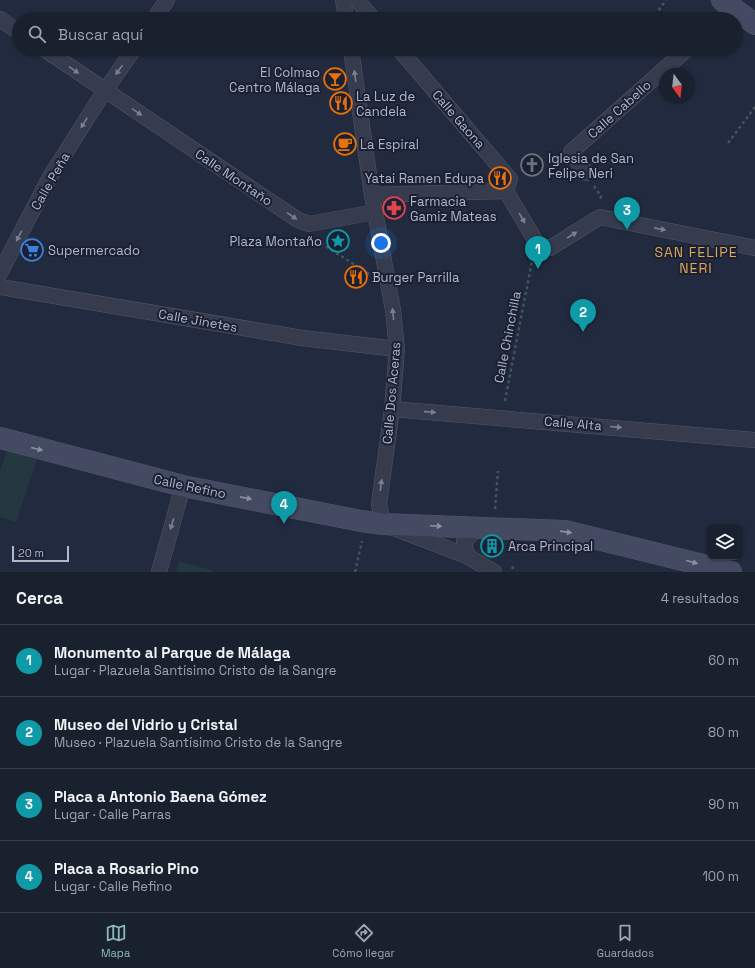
<!DOCTYPE html>
<html lang="es">
<meta charset="utf-8">
<style>
body{margin:0;font-family:"Space Grotesk",sans-serif;background:#222836;color:#f1f3f6}
.controls{position:absolute;right:12px;bottom:12px;display:grid;overflow:hidden;border-radius:8px;box-shadow:0 1px 3px #0004}
.controls button{width:36px;height:36px;display:grid;place-items:center;padding:0;border:0;border-bottom:1px solid #373e4a;background:#19202e;color:#f1f3f6;font:20px sans-serif}
.compass{position:absolute;left:659px;top:68px;width:36px;height:36px;border-radius:50%;background:#19202e;box-shadow:0 1px 3px #0004;rotate:165deg}
.scale{position:absolute;left:12px;bottom:10px;width:57px;box-sizing:border-box;padding-left:4px;border:2px solid #b1b7ca;border-top:0;font-size:11px;line-height:14px;white-space:nowrap;color:#b1b7ca;-webkit-text-stroke:3px #1b2133;paint-order:stroke}
.you{position:absolute;left:381px;top:243px;width:14px;height:14px;margin:-10px;border:3px solid #fff;border-radius:50%;background:#1a73e8;box-shadow:0 0 0 6px #1a73e833}
.badge{display:grid;place-items:center;width:26px;height:26px;border-radius:50%;background:#8bbbb9;color:#fff;font-size:13px;font-weight:700}
.pin{position:absolute;translate:-50% -33px;filter:drop-shadow(0 1px 2px #0008)}
.pin::after{content:'';position:absolute;top:21px;width:14px;height:12px;background:inherit;clip-path:polygon(0 0,100% 0,50% 100%)}
.list{margin:0;padding:0;list-style:none}
h2{display:flex;justify-content:space-between;align-items:center;height:52px;margin:0;padding:0 16px;font-size:17px}
h2 small{font-size:13px;font-weight:400;color:#9fa3aa}
.list li{display:grid;grid-template-columns:26px 1fr auto;gap:12px;align-items:center;box-sizing:border-box;height:72px;padding:0 16px;border-top:1px solid #373e4a}
.list b{display:block;font-size:15px;white-space:nowrap}
.list p{margin:0;font-size:13px;white-space:nowrap;color:#9fa3aa}
.list em{font-size:13px;font-style:normal;color:#9fa3aa}
.icon{flex:none;width:22px;height:22px;fill:none;stroke:currentColor;stroke-width:2;stroke-linecap:round;stroke-linejoin:round}
.map{position:relative;flex:none;width:755px;height:572px;overflow:hidden}
.search{position:absolute;background:#19202e;box-shadow:0 1px 3px #0004;left:12px;right:12px;top:12px;height:44px;display:flex;align-items:center;gap:10px;box-sizing:border-box;padding:0 14px;border-radius:22px;color:#9fa3aa;font-size:15px}
.sheet{height:340px;background:#19202e}
nav{display:flex;justify-content:space-around;align-items:center;box-sizing:border-box;height:56px;border-top:1px solid #373e4a;background:#19202e;font-size:11px;color:#9fa3aa}
nav a{display:grid;justify-items:center;gap:2px}
nav .on{color:#8bbbb9}
.map>svg:first-child{display:block}
.green{fill:#24383f}
.lines{fill:none;stroke-linecap:round;stroke-linejoin:round}
.street-casing{stroke:#515769;stroke-width:16}
.secondary-casing{stroke:#515769;stroke-width:22}
.path{stroke:#42555c;stroke-width:2.5;stroke-dasharray:3 3;stroke-linecap:butt}
.street{stroke:#363c4e;stroke-width:15}
.secondary{stroke:#434a62;stroke-width:21}
.oneway{fill:#7a8092}
.oneway2{fill:#8a91a6}
.labels{text-anchor:middle;stroke-width:4;stroke-linejoin:round;paint-order:stroke}
.poi-label{font-size:13px;fill:#b1b7ca;stroke:#1b2133;text-anchor:start}
.street-label{font-size:13px;fill:#b1b7ca;stroke:#1b2133}
.neighbourhood-label{font-size:14px;letter-spacing:1px;fill:#dda659;stroke:#1b2133}
</style>
<div class="map">
<svg width="755" height="572" viewBox="0 0 755 572">
<rect width="100%" height="100%" fill="#212a3e"/>
<g class="green">
<polygon points="7,450 37,460 16,522 0,517 0,471"/>
<polygon points="179,561 214,571 213,572 176,572"/>
</g>
<g class="lines">
<g class="street-casing">
<g id="street">
<polyline points="343,0 346,19"/>
<polyline points="357,0 373,19"/>
<polyline points="0,19 19,32"/>
<polyline points="154,19 167,0"/>
<polyline points="722,19 733,9"/>
<polyline points="44,49 298,220 309,224 375,212"/>
<polyline points="351,49 372,195 393,310 397,349 392,409 379,504 383,524 467,556 494,572"/>
<polyline points="399,49 510,179 506,191"/>
<polyline points="586,173 571,152 687,49"/>
<polyline points="372,195 506,191 538,245 550,248 600,217 755,248"/>
<polyline points="0,273 50,177 100,98 134,49"/>
<polyline points="0,287 302,338 397,349"/>
<polyline points="392,409 755,440"/>
<polyline points="467,556 464,542 477,528"/>
<polyline points="159,572 183,486"/>
</g>
</g>
<g class="secondary-casing">
<g id="secondary">
<polyline points="722,0 755,24"/>
<polyline points="0,438 183,486 361,521 383,524 565,531 731,572"/>
</g>
</g>
<g class="path">
<polyline points="655,15 666,0"/>
<polyline points="728,143 755,107"/>
<polyline points="594,186 601,196 600,201"/>
<polyline points="316,240 369,274"/>
<polyline points="505,401 532,261"/>
<polyline points="495,509 498,471"/>
<polyline points="512,569 514,564"/>
<polyline points="355,572 362,541"/>
</g>
<use href="#street" class="street"/>
<use href="#secondary" class="secondary"/>
</g>
<defs><path id="oneway-solid" d="M-6-.8H1V-3.2L6.5 0L1 3.2V.8H-6Z"/></defs>
<g class="oneway">
<use href="#oneway-solid" transform="translate(74 70) rotate(34)"/>
<use href="#oneway-solid" transform="translate(119 70) rotate(125)"/>
<use href="#oneway-solid" transform="translate(355 76) rotate(-98)"/>
<use href="#oneway-solid" transform="translate(137 112) rotate(34)"/>
<use href="#oneway-solid" transform="translate(84 123) rotate(122)"/>
<use href="#oneway-solid" transform="translate(292 216) rotate(34)"/>
<use href="#oneway-solid" transform="translate(522 218) rotate(60)"/>
<use href="#oneway-solid" transform="translate(660 229) rotate(11)"/>
<use href="#oneway-solid" transform="translate(572 235) rotate(-32)"/>
<use href="#oneway-solid" transform="translate(19 236) rotate(118)"/>
<use href="#oneway-solid" transform="translate(393 314) rotate(-96)"/>
<use href="#oneway-solid" transform="translate(430 412) rotate(4)"/>
<use href="#oneway-solid" transform="translate(616 427) rotate(5)"/>
<use href="#oneway-solid" transform="translate(381 485) rotate(-82)"/>
<use href="#oneway-solid" transform="translate(172 524) rotate(106)"/>
</g>
<g class="oneway2">
<use href="#oneway-solid" transform="translate(37 449) rotate(14)"/>
<use href="#oneway-solid" transform="translate(246 498) rotate(11)"/>
<use href="#oneway-solid" transform="translate(436 526) rotate(3)"/>
<use href="#oneway-solid" transform="translate(566 532) rotate(8)"/>
<use href="#oneway-solid" transform="translate(692 562) rotate(15)"/>
</g>
<defs>
<g id="bar-ring" transform="scale(1.15)"><circle r="9.5" fill="#1b2133" stroke="#e8710a" stroke-width="1.5"/><path d="M-6-5H6L.8 .8V4.5H3.5V6h-7V4.5H-.8V.8Z" fill="#e8710a"/></g>
<g id="restaurant-ring" transform="scale(1.15)"><circle r="9.5" fill="#1b2133" stroke="#e8710a" stroke-width="1.5"/><path d="M-5-6h1v4h1v-4h1v4h1v-4h1v5L-1.5 .5V6h-2V.5L-5-1ZM5-6V6H3V1.5H1.5Q1.5-4 5-6Z" fill="#e8710a"/></g>
<g id="cafe-ring" transform="scale(1.15)"><circle r="9.5" fill="#1b2133" stroke="#e8710a" stroke-width="1.5"/><path d="M-5.5-4.5H6V0H3Q3 3.5 0 3.5H-2.5Q-5.5 3.5-5.5 0ZM3-3.2v2h1.7v-2ZM-6 4.5H4V6H-6Z" fill="#e8710a"/></g>
<g id="church-ring" transform="scale(1.15)"><circle r="9.5" fill="#1b2133" stroke="#6b7280" stroke-width="1.5"/><path d="M-1.2-6h2.4v3.5h3.3v2.4h-3.3V6h-2.4V-.1h-3.3v-2.4h3.3Z" fill="#6b7280"/></g>
<g id="pharmacy-ring" transform="scale(1.15)"><circle r="9.5" fill="#1b2133" stroke="#e0444e" stroke-width="1.5"/><path d="M-2-6h4v4h4v4h-4v4h-4v-4h-4v-4h4Z" fill="#e0444e"/></g>
<g id="sight-ring" transform="scale(1.15)"><circle r="9.5" fill="#1b2133" stroke="#0f9aa8" stroke-width="1.5"/><path d="M0-6L1.8-2.2L6-1.7L2.9 1.2L3.7 5.4L0 3.3L-3.7 5.4L-2.9 1.2L-6-1.7L-1.8-2.2Z" fill="#0f9aa8"/></g>
<g id="supermarket-ring" transform="scale(1.15)"><circle r="9.5" fill="#1b2133" stroke="#3f7fe0" stroke-width="1.5"/><path d="M-6-5.5h2.5l.6 2H6L4.5 2H-2.5L-4.4-4H-6ZM-1.5 3.2a1.3 1.3 0 1 0 .1 0ZM3 3.2a1.3 1.3 0 1 0 .1 0Z" fill="#3f7fe0"/></g>
<g id="building-ring" transform="scale(1.15)"><circle r="9.5" fill="#1b2133" stroke="#0f9aa8" stroke-width="1.5"/><path d="M-4-6H4V6H1V3H-1V6H-4ZM-2.5-4.3h1.7v1.8h-1.7ZM.8-4.3h1.7v1.8H.8ZM-2.5-1h1.7V.8h-1.7ZM.8-1h1.7V.8H.8Z" fill="#0f9aa8"/></g>
</defs>
<g fill-rule="evenodd">
<use href="#bar-ring" x="335" y="79"/>
<use href="#restaurant-ring" x="341" y="103"/>
<use href="#cafe-ring" x="345" y="144"/>
<use href="#church-ring" x="532" y="165"/>
<use href="#restaurant-ring" x="500" y="178"/>
<use href="#pharmacy-ring" x="394" y="208"/>
<use href="#sight-ring" x="338" y="241"/>
<use href="#supermarket-ring" x="32" y="250"/>
<use href="#restaurant-ring" x="356" y="277"/>
<use href="#building-ring" x="492" y="546"/>
</g>
<g class="labels">
<g class="poi-label">
<text x="320" y="77" text-anchor="end">El Colmao<tspan x="320" dy="15">Centro Málaga</tspan></text>
<text x="356" y="101">La Luz de<tspan x="356" dy="15">Candela</tspan></text>
<text x="360" y="149">La Espiral</text>
<text x="548" y="163">Iglesia de San<tspan x="548" dy="15">Felipe Neri</tspan></text>
<text x="484" y="183" text-anchor="end">Yatai Ramen Edupa</text>
<text x="410" y="206">Farmacia<tspan x="410" dy="15">Gamiz Mateas</tspan></text>
<text x="322" y="246" text-anchor="end">Plaza Montaño</text>
<text x="48" y="255">Supermercado</text>
<text x="372" y="282">Burger Parrilla</text>
<text x="508" y="551">Arca Principal</text>
</g>
<g class="street-label">
<text transform="translate(619 109) rotate(-42)" y="5">Calle Cabello</text>
<text transform="translate(459 119) rotate(49)" y="5">Calle Gaona</text>
<text transform="translate(234 177) rotate(34)" y="5">Calle Montaño</text>
<text transform="translate(50 181) rotate(-60)" y="5">Calle Peña</text>
<text transform="translate(198 320) rotate(10)" y="5">Calle Jinetes</text>
<text transform="translate(507 337) rotate(-79)" y="5">Calle Chinchilla</text>
<text transform="translate(391 393) rotate(-85)" y="5">Calle Dos Aceras</text>
<text transform="translate(573 423) rotate(5)" y="5">Calle Alta</text>
<text transform="translate(190 486) rotate(12)" y="5">Calle Refino</text>
</g>
<g class="neighbourhood-label">
<text x="696" y="257">SAN FELIPE<tspan x="696" dy="16">NERI</tspan></text>
</g>
</g>
</svg>
<div class="controls">
<button><svg class="icon" aria-label="layers" viewBox="0 0 24 24"><path d="M12 4l9 5-9 5-9-5zM3 14l9 5 9-5"/></svg></button>
</div>
<svg class="compass" viewBox="-18 -18 36 36"><path d="M0-13l5 13h-10z" fill="#e53935"/><path d="M0 13l5-13h-10z" fill="#9fa3aa"/></svg>
<div class="scale">20 m</div>
<div class="you"></div>
<div class="pin badge" style="left:538px;top:269px;background:#0f9aa8">1</div>
<div class="pin badge" style="left:583px;top:332px;background:#0f9aa8">2</div>
<div class="pin badge" style="left:627px;top:230px;background:#0f9aa8">3</div>
<div class="pin badge" style="left:284px;top:524px;background:#0f9aa8">4</div>
<div class="search"><svg class="icon" aria-label="search" viewBox="0 0 24 24"><circle cx="10" cy="10" r="6"/><path d="M15 15l6 6"/></svg>Buscar aquí</div>
</div>
<section class="sheet">
<h2>Cerca<small>4 resultados</small></h2>
<ul class="list">
<li><span class="badge" style="background:#0f9aa8">1</span><div><b>Monumento al Parque de Málaga</b><p>Lugar · Plazuela Santísimo Cristo de la Sangre</p></div><em>60 m</em></li>
<li><span class="badge" style="background:#0f9aa8">2</span><div><b>Museo del Vidrio y Cristal</b><p>Museo · Plazuela Santísimo Cristo de la Sangre</p></div><em>80 m</em></li>
<li><span class="badge" style="background:#0f9aa8">3</span><div><b>Placa a Antonio Baena Gómez</b><p>Lugar · Calle Parras</p></div><em>90 m</em></li>
<li><span class="badge" style="background:#0f9aa8">4</span><div><b>Placa a Rosario Pino</b><p>Lugar · Calle Refino</p></div><em>100 m</em></li>
</ul>
</section>
<nav>
<a class="on"><svg class="icon" aria-label="map" viewBox="0 0 24 24"><path d="M3 6l6-2 6 2 6-2v14l-6 2-6-2-6 2zM9 4v14M15 6v14"/></svg>Mapa</a>
<a><svg class="icon" aria-label="directions" viewBox="0 0 24 24"><path d="M12 3l9 9-9 9-9-9zM9 14v-3h6M13 9l2 2-2 2"/></svg>Cómo llegar</a>
<a><svg class="icon" aria-label="saved" viewBox="0 0 24 24"><path d="M7 4h10v16l-5-4-5 4z"/></svg>Guardados</a>
</nav>
